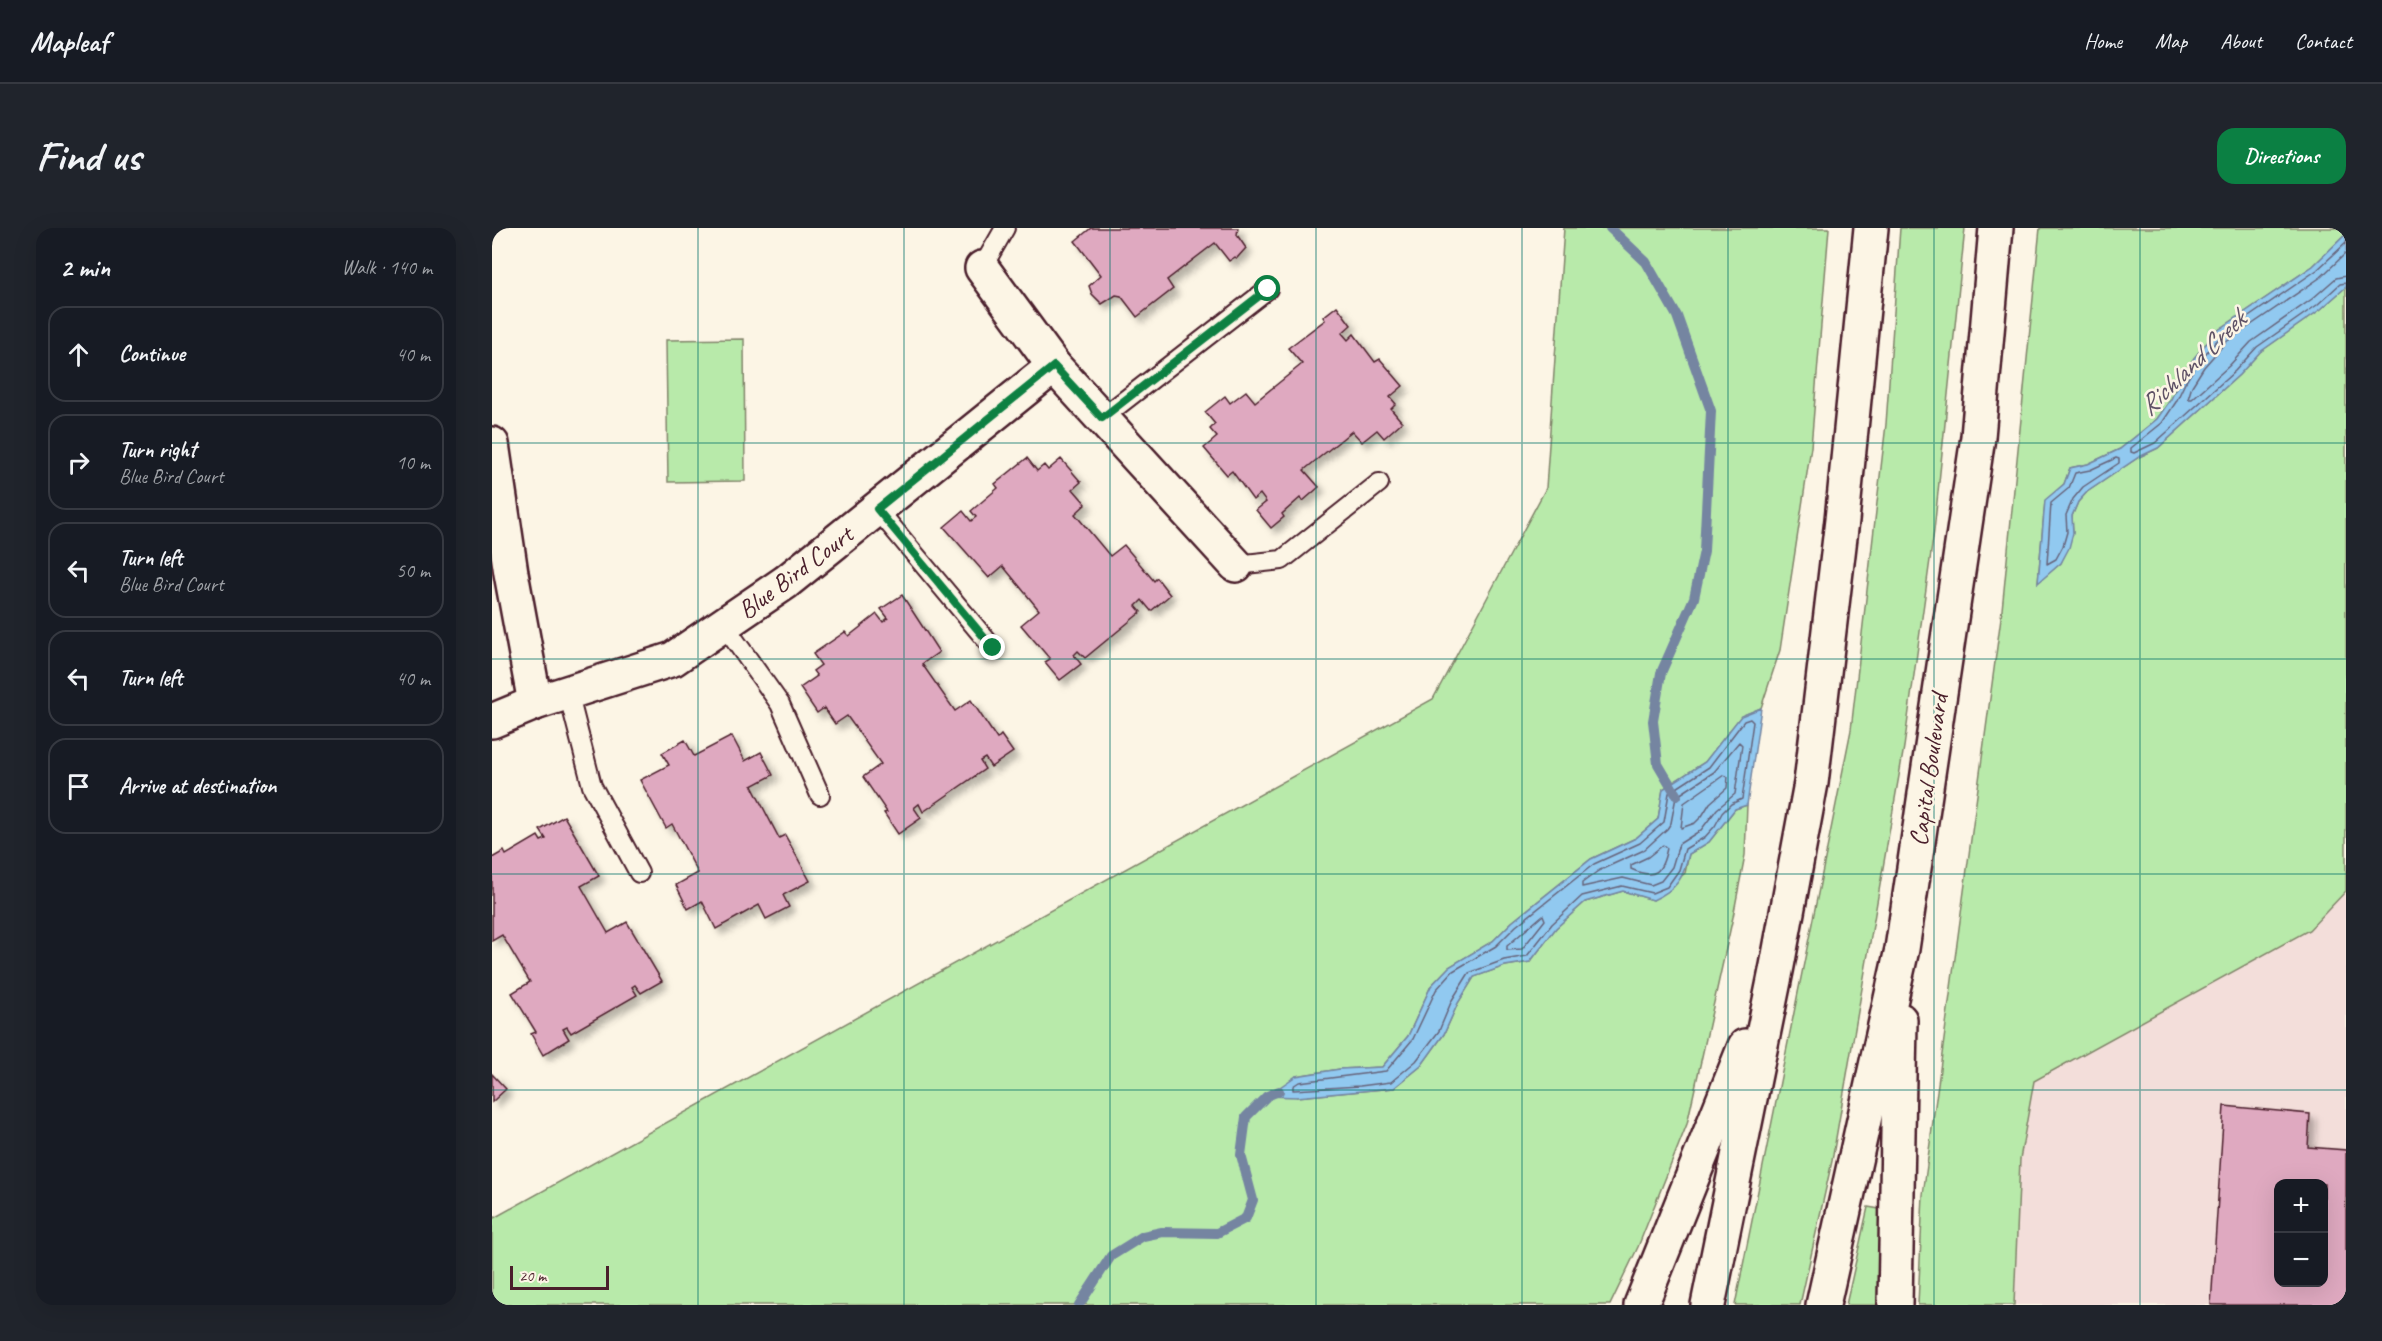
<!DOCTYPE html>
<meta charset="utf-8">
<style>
body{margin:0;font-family:Caveat,sans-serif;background:#20242c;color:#f1f3f6}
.controls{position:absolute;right:18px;bottom:18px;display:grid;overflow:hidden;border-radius:12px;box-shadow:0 6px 24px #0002}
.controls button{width:54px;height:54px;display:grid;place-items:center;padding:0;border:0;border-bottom:2px solid #363941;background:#171b24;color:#f1f3f6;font:30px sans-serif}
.scale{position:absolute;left:18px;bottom:15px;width:99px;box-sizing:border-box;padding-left:6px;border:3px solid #4a1f2b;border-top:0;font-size:16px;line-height:21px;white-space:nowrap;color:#4a1f2b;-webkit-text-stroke:4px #fcf5e5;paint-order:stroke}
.stop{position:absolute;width:18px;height:18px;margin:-14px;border:4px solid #0b8043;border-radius:50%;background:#fff}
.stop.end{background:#0b8043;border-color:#fff;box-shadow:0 2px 6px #0008}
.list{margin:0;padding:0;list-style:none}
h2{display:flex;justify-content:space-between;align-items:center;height:78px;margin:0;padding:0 24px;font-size:26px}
h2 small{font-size:20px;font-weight:400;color:#9ea1a6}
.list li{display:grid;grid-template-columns:39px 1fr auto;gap:18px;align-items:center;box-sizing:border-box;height:96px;margin:0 12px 12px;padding:0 12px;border:2px solid #363941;border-radius:18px}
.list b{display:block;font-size:22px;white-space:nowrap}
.list p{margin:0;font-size:20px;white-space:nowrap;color:#9ea1a6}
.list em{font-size:20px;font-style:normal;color:#9ea1a6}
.icon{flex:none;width:33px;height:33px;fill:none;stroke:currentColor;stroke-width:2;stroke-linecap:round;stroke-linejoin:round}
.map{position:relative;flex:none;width:1854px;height:1077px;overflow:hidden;border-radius:18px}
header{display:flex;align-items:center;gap:36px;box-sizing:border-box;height:84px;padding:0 30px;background:#171b24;border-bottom:2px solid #363941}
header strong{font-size:28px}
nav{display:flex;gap:33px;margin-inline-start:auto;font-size:21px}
.intro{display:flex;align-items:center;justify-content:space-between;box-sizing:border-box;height:144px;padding:0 36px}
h1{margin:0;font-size:42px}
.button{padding:15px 27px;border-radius:18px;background:#0b8043;color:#fff;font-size:21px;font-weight:700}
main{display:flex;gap:36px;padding:0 36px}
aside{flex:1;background:#171b24;border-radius:18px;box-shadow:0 6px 24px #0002}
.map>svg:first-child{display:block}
.built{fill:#f3deda;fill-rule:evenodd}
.green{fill:#b8eaaa;stroke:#81846a;stroke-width:1.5}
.water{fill:#91c9f0;stroke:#7585a1;stroke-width:1.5}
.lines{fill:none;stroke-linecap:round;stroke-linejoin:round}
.shore{stroke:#66637a;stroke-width:1.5}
.stream{stroke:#7585a1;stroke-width:10}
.building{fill:#dfa9c0;stroke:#4a1f2b;stroke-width:1.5;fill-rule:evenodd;filter:url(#shadow)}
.service-casing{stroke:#4a1f2b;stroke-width:22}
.minor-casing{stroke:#4a1f2b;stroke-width:38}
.motorway-casing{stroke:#4a1f2b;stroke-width:38}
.service{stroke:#fcf5e5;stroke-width:18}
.minor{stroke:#fcf5e5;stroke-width:33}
.motorway{stroke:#fcf5e5;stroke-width:33}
.route{stroke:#0b8043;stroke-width:8}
.grid{fill:none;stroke:#0f766e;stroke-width:1.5;stroke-opacity:0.55}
.labels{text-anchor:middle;stroke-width:5;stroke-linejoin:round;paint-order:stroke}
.street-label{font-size:26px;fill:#4a1f2b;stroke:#fcf5e5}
.water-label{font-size:27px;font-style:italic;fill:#5f5266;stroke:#fcf5e5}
</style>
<header>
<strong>Mapleaf</strong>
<nav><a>Home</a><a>Map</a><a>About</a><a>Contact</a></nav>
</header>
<div class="intro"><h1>Find us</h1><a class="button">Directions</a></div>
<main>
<aside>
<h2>2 min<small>Walk · 140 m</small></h2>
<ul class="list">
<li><svg class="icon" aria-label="ahead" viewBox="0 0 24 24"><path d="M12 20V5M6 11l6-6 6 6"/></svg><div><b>Continue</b></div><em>40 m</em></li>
<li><svg class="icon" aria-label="right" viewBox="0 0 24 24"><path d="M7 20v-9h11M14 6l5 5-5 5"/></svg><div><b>Turn right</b><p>Blue Bird Court</p></div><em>10 m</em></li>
<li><svg class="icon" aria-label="left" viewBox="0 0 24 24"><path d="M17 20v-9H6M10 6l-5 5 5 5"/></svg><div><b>Turn left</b><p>Blue Bird Court</p></div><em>50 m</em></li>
<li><svg class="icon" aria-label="left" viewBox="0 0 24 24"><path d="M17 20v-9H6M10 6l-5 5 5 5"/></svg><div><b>Turn left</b></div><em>40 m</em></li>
<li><svg class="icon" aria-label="arrive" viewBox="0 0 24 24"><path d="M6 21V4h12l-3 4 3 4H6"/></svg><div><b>Arrive at destination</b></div></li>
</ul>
</aside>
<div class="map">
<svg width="1854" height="1077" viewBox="0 0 1854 1077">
<defs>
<filter id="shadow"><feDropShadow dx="5.5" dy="5.5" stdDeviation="3" flood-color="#0004"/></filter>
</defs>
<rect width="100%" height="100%" fill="#fcf5e5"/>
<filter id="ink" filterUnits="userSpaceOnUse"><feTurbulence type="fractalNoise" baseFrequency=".0167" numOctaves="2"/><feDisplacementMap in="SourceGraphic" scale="12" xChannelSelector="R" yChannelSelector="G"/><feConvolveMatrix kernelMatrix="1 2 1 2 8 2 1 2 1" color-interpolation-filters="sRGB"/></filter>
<g filter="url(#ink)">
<path class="built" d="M1854 30V1077H1522L1528 931 1567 714ZM1786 956H1832V1054H1786Z"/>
<g class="green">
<polygon points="1072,0 1337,0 1319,219 1288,422 1269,480 1249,488 1213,534 1171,561 1166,591 1144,610 1099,631 1020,694 1001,713 957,739 939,758 916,808 890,839 848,841 804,848 805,869 902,860 929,838 952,806 966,775 982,749 1013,738 1038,734 1064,700 1093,674 1131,663 1161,672 1193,645 1197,626 1217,614 1243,581 1255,577 1253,627 1241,689 1195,896 1146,1019 1118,1077 0,1077 0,991 941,471 1054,260"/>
<polygon points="1408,0 1473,0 1442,303 1412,519 1340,933 1308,1077 1243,1077 1359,502 1394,196"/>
<polygon points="1548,0 1854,0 1854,6 1821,38 1725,103 1702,130 1688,152 1679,171 1665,191 1628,221 1596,236 1578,240 1572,256 1553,273 1546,354 1569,335 1581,305 1580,288 1586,274 1595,264 1647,229 1666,220 1747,147 1768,124 1829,81 1854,59 1854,663 1817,702 1542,853 1528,931 1522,1077 1426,1077 1431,967 1510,382"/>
<polygon points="252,111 253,253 176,254 174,112"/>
<polygon points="1376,979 1393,982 1390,1077 1354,1077"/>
</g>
<g class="water">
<polygon points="1854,6 1854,59 1829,81 1768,124 1747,147 1666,220 1647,229 1595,264 1586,274 1580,288 1581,305 1577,320 1569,335 1546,355 1553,272 1572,256 1578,240 1596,236 1628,221 1665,191 1679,171 1688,152 1702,130 1725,103 1821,38"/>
<path d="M1269 480 1255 577 1243 581 1217 614 1197 626C1191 651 1185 661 1161 672L1131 663 1093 674 1064 700 1038 734 1013 738 982 749 966 775 952 806 929 838 902 860 805 869 775 868 804 848 848 841 890 839 916 808 939 758 957 739 1001 713 1020 694 1099 631 1144 610 1166 591 1171 561 1213 534 1249 488Z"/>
</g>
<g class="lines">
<g class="shore">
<polyline points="1854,15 1825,42 1729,108 1706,134 1693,155 1684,174 1670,195 1639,220 1639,224 1642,225 1663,215 1743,143 1765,119 1825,77 1848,56 1854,55"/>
<polyline points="1854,25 1829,49 1734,114 1712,139 1700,158 1696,171 1700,171 1737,138 1759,114 1820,71 1844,50 1854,48"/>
<polygon points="1624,230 1627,231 1627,235 1591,259 1581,271 1574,287 1575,304 1571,318 1564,331 1555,336 1559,275 1577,260 1583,245 1598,242"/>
<polygon points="1258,491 1261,494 1250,571 1239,576 1230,585 1223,598 1213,609 1193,621 1187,642 1175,659 1160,665 1130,658 1090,668 1060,696 1035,728 1012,732 977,745 960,772 947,803 924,833 899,854 868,858 801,862 801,858 807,854 894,843 921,811 944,762 961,743 1004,718 1024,698 1102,636 1148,615 1172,594 1177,565 1217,539 1252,493"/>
<polygon points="1247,514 1250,517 1243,566 1225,581 1209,602 1187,616 1180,639 1169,653 1159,657 1131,650 1090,659 1090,655 1106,643 1152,622 1175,601 1179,595 1184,569 1222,544"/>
<polygon points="1232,547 1236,549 1235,560 1218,575 1210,588 1203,595 1189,600 1192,575"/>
<path d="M1171 617 1175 620C1170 645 1163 652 1139 641V637L1156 629Z"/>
<polygon points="1051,687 1053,692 1030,721 1015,722 1015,718"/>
</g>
<g class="stream">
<polyline points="1118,0 1154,34 1185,88 1219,183 1212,323 1202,370 1169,445 1161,493 1166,536 1185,568"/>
<polyline points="587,1077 619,1028 651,1008 670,1004 725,1005 754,990 761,972 749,927 754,889 775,868 787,863"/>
</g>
</g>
<g class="building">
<polygon points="599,0 746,0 745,7 754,20 745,30 743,29 737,33 723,15 675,52 681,61 645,89 629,68 624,67 610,76 600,66 597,58 609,47 583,13"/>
<polygon points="845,78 859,97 850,105 856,112 862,106 883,134 888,131 911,158 898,169 904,176 899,181 910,194 892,210 885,202 870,214 860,203 812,242 827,259 811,273 808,270 790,286 792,289 779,300 764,282 774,274 768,266 761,272 740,243 735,247 712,220 725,209 718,201 723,196 713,184 733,168 738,175 754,163 763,174 810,136 796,120 833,92 831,89"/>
<polygon points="535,230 545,243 552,237 556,242 569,231 589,254 581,261 594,276 583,286 618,328 632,317 662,353 665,350 678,367 659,383 650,372 644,378 649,384 593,430 586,423 582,427 589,436 568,452 553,434 558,431 529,397 547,382 511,338 497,350 452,299 471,283 479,293 484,289 479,283 506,260 503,256"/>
<polygon points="410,367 447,424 430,436 463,483 479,472 505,511 509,507 521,524 499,539 493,530 488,533 493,541 431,584 427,576 422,580 429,590 406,606 392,585 395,584 371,549 389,536 355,488 343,496 332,480 325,485 308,460 325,448 321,443 329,437 321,426 353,404 357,408 385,386 391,394 396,390 389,381"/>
<polygon points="240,508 253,533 269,524 281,547 260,558 287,610 293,607 318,653 291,667 297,679 274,691 267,677 224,701 210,673 196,681 184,657 206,645 180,596 174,600 148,552 177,537 170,525 193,512 202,528"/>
<polygon points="72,588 107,648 89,658 116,705 135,694 170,753 149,765 143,757 140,759 145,767 79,805 75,799 71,801 77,811 51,827 39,806 44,804 20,765 38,754 10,707 0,713 0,630 12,623 14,627 46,608 49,613 54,611 48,602"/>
<polygon points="0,846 14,861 0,874"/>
<path d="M1732 878 1818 886 1816 919 1854 922V1077H1719ZM1786 956H1832V1054H1786Z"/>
</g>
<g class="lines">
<g class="service-casing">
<g id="service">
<polyline points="490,40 513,0"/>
<polyline points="610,190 776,61"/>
<polyline points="385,281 501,420"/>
<polyline points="744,337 790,332 887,255"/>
<polyline points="232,397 288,476 328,567"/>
<polyline points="76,464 100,558 147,645"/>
</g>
</g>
<g class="minor-casing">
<g id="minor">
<polyline points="490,40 562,138"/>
<polyline points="0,216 19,345 43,475"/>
<polyline points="0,493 43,475 181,431 294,354 562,138 744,337"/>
</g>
</g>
<g class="motorway-casing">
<g id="motorway">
<polyline points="1149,1077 1253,818"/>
<polyline points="1216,1077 1285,738 1319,555 1350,292 1379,0"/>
<polyline points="1331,1077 1410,721 1486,209 1504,0"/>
<polyline points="1403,1077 1408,792"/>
</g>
</g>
<use href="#service" class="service"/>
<use href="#minor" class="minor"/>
<use href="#motorway" class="motorway"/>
</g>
</g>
<g class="lines" filter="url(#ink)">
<polyline class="route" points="501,420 385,281 562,138 610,190 776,61"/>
</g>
<path class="grid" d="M206 0V1077M412 0V1077M618 0V1077M824 0V1077M1030 0V1077M1236 0V1077M1442 0V1077M1648 0V1077M0 215H1854M0 431H1854M0 646H1854M0 862H1854"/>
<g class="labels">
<g class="street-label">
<text transform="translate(303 344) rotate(-37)" y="9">Blue Bird Court</text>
<text transform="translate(1436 542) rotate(-82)" y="9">Capital Boulevard</text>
</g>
<g class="water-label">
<text transform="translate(1700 135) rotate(-44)" y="9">Richland Creek</text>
</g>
</g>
</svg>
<div class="controls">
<button>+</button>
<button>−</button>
</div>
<div class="scale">20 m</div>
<div class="stop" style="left:776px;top:61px"></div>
<div class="stop end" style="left:501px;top:420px"></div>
</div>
</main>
